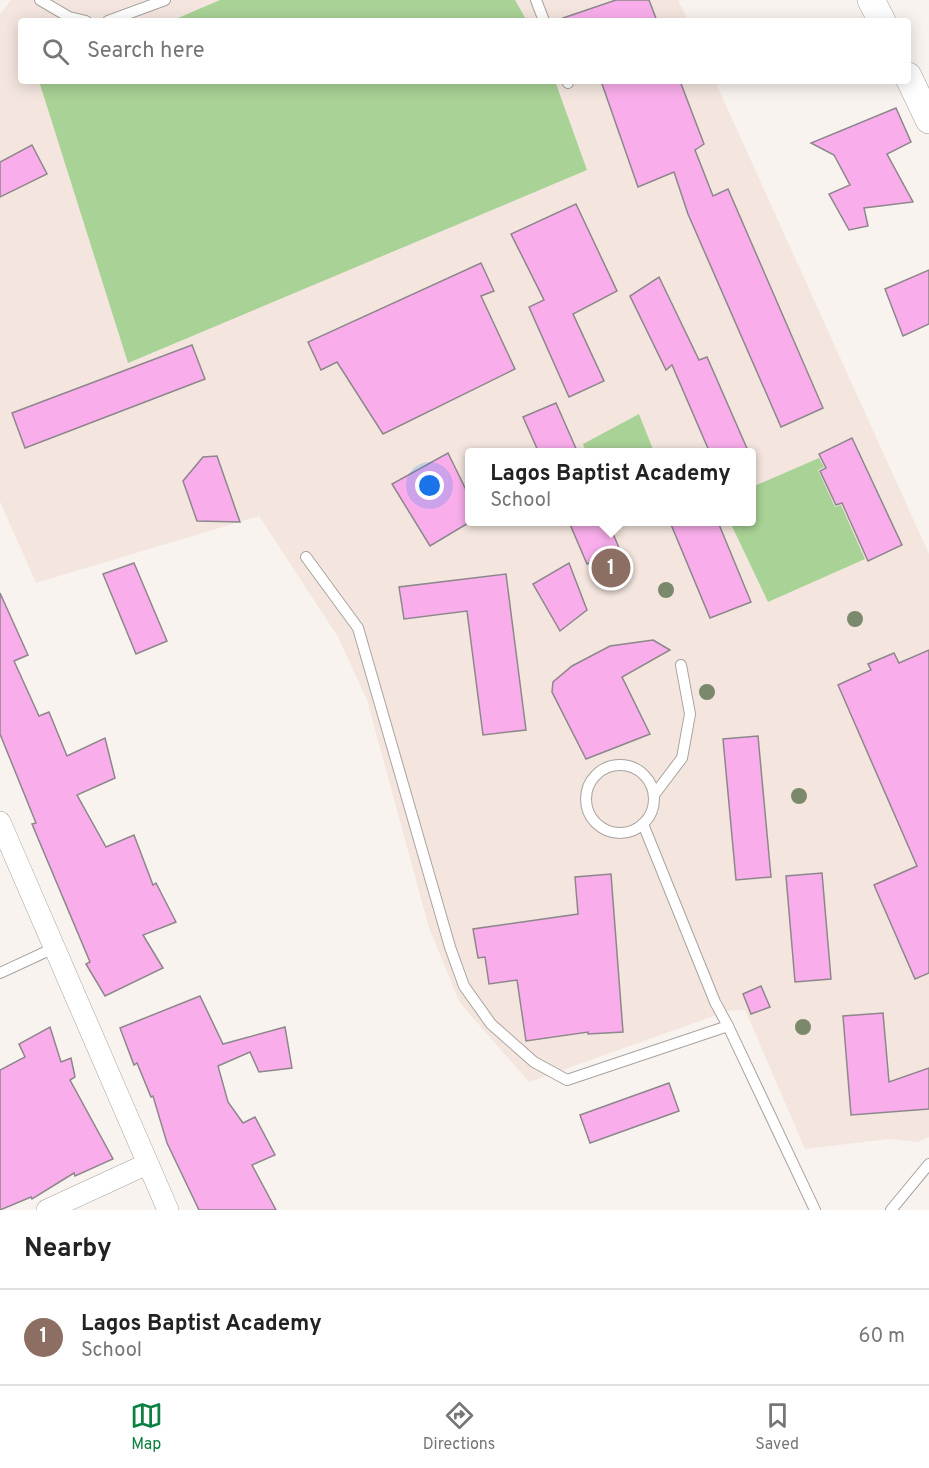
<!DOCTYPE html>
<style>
body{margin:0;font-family:Overpass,sans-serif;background:#f6f6f6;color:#222}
.you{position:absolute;left:430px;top:486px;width:21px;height:21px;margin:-15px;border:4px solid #fff;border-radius:50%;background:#1a73e8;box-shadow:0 0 0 9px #1a73e833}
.badge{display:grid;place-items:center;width:39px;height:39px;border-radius:50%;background:#0b8043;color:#fff;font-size:20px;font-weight:700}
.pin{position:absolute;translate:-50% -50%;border:3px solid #fff;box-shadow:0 2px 6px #0006}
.popup{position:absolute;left:465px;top:448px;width:291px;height:78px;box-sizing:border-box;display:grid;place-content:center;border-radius:6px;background:#fff;filter:drop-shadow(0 2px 4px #0005);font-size:20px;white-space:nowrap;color:#767676}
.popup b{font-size:22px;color:#222}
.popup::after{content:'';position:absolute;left:50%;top:100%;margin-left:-12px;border:12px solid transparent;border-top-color:#fff}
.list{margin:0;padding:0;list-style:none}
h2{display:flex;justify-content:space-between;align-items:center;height:78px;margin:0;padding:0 24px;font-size:26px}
h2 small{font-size:20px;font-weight:400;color:#767676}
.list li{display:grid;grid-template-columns:39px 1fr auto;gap:18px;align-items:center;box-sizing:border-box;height:96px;padding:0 24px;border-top:2px solid #e0e0e0}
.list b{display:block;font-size:22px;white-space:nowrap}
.list p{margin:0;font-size:20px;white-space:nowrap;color:#767676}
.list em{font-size:20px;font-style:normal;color:#767676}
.icon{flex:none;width:33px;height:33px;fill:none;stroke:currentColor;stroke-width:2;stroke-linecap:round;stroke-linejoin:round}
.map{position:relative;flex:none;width:929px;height:1210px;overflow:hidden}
.search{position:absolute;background:#fff;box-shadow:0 3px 15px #0003;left:18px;right:18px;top:18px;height:66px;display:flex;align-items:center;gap:15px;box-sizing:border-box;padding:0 21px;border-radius:6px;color:#767676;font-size:22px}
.sheet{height:174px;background:#fff}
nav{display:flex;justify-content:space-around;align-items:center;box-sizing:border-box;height:84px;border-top:2px solid #e0e0e0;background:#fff;font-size:16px;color:#767676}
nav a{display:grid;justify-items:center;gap:3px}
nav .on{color:#0b8043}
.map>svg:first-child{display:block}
.built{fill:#f4e6df;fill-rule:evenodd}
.green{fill:#a9d296}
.building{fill:#f9aeeb;stroke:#8c878b;stroke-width:1.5}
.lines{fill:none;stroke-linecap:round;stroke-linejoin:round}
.service-casing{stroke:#a8a3a0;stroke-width:12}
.minor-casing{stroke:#a8a3a0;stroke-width:22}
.tertiary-casing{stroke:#a8a3a0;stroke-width:28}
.service{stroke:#fff;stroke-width:10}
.minor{stroke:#fff;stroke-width:21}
.tertiary{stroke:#fff;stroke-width:27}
.tree{fill:#7a896c}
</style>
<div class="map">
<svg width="929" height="1210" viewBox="0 0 929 1210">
<rect width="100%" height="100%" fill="#f9f3ef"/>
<path class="built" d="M11 0H678L688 21H21V81H715L929 554V1137L918 1142 889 1139 805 1149 745 1010 728 1011 529 1082 460 1003 429 928 367 700 338 637 259 516 36 583 0 502V14ZM470 452H752V522H470Z"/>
<g class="green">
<polygon points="220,0 515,0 527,21 171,21"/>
<polygon points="39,81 555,81 587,170 128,363"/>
<polygon points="639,414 654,452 586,452 583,444"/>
<polygon points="819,458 824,467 818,470 835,507 841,505 865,559 768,602 730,522 752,522 752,487"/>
</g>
<g class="building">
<polygon points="616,0 649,0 657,21 564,21 563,18"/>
<polygon points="601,81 680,81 704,144 695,150 713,196 728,189 823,408 781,427 688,214 674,172 638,187"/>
<polygon points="896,108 911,142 887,154 913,202 864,208 868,226 849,230 829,194 850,185 834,155 811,143"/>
<polygon points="32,145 47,174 0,197 0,162"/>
<polygon points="576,204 617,291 573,314 604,381 569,397 529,307 544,300 511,234"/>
<polygon points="481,263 494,291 481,296 515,369 383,434 337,362 321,370 308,342"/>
<polygon points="929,270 929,324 903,336 885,289"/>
<polygon points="659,277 699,360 707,357 749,453 710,453 672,365 666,370 630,296"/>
<polygon points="192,345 205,379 25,448 12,413"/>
<polygon points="556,403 578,453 539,453 523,417"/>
<polygon points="852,438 902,545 868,561 842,503 836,505 820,471 826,468 819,454"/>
<polygon points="448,453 470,498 470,522 430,546 392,484"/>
<polygon points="217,456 240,522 197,521 183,481 203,457"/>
<polygon points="569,522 608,522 620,550 587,564"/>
<polygon points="670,522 718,522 751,602 710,618"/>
<polygon points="134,563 167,641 136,654 103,574"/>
<polygon points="569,563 587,610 560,631 533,584"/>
<polygon points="506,574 526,730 483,735 467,611 404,619 399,587"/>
<polygon points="0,593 28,655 14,661 39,716 49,712 67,756 105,738 115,778 77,795 106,847 134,835 153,885 156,883 176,922 143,935 163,968 105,996 86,964 90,962 32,824 36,823 0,734"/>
<polygon points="653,640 670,650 622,677 650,734 586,759 552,692 553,682 572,666 610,646"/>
<polygon points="929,650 929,973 915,979 874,885 917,866 838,685 871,670 868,664 894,653 899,663"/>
<polygon points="758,736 771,877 736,880 723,739"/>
<polygon points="822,873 831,979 795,982 786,876"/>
<polygon points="611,874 623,1032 588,1034 588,1032 526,1041 517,980 489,984 485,957 478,958 473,929 578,914 575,877"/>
<polygon points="761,986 770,1007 751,1014 743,994"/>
<polygon points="200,996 223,1044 285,1027 292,1068 259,1072 250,1052 218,1066 228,1102 243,1123 255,1117 275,1155 252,1165 276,1210 199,1210 167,1143 153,1096 151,1097 137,1063 134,1065 120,1028"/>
<polygon points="883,1013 889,1082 929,1068 929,1109 851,1115 843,1016"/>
<polygon points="50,1027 61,1062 71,1058 75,1077 70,1080 113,1159 75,1176 74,1173 32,1199 31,1197 0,1210 0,1070 25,1057 19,1044"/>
<polygon points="669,1083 679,1111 590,1143 580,1115"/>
</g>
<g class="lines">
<g class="service-casing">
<g id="service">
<polyline points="40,0 69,17 86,21"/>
<polyline points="536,0 544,21"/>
<polyline points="108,21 165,0"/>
<polyline points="567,81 568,83"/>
<polyline points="306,557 358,628 450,947 464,986 491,1024 534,1062 567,1080 728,1026"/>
<circle cx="620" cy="799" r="34"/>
<polyline points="654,795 682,758 690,714 681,665"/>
<polyline points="643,824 715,1002 728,1026 815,1210"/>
<polyline points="0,973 54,948"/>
<polyline points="891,1210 929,1164"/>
</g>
</g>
<g class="minor-casing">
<g id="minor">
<polyline points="0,822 168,1210"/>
<polyline points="47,1210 147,1164"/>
</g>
</g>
<g class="tertiary-casing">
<g id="tertiary">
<polyline points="871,0 882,21"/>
<polyline points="908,76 929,120"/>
</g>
</g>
<use href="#service" class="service"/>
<use href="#minor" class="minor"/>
<use href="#tertiary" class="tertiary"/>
</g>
<g class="tree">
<circle cx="666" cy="590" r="8"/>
<circle cx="855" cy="619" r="8"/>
<circle cx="707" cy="692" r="8"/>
<circle cx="799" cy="796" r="8"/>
<circle cx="803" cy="1027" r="8"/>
</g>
</svg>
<div class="you"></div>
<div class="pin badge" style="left:611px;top:568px;background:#8d6e63">1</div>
<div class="popup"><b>Lagos Baptist Academy</b>School</div>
<div class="search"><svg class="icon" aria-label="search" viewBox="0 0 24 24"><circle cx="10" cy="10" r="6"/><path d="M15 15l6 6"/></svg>Search here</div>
</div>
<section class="sheet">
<h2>Nearby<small></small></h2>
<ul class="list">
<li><span class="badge" style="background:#8d6e63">1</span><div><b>Lagos Baptist Academy</b><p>School</p></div><em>60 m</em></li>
</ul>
</section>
<nav>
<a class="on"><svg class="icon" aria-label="map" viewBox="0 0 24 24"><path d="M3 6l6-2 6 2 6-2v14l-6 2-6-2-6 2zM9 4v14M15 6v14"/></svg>Map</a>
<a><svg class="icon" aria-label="directions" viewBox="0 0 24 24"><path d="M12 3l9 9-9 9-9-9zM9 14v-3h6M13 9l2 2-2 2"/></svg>Directions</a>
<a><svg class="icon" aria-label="saved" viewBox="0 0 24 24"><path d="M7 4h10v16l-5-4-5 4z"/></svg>Saved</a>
</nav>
